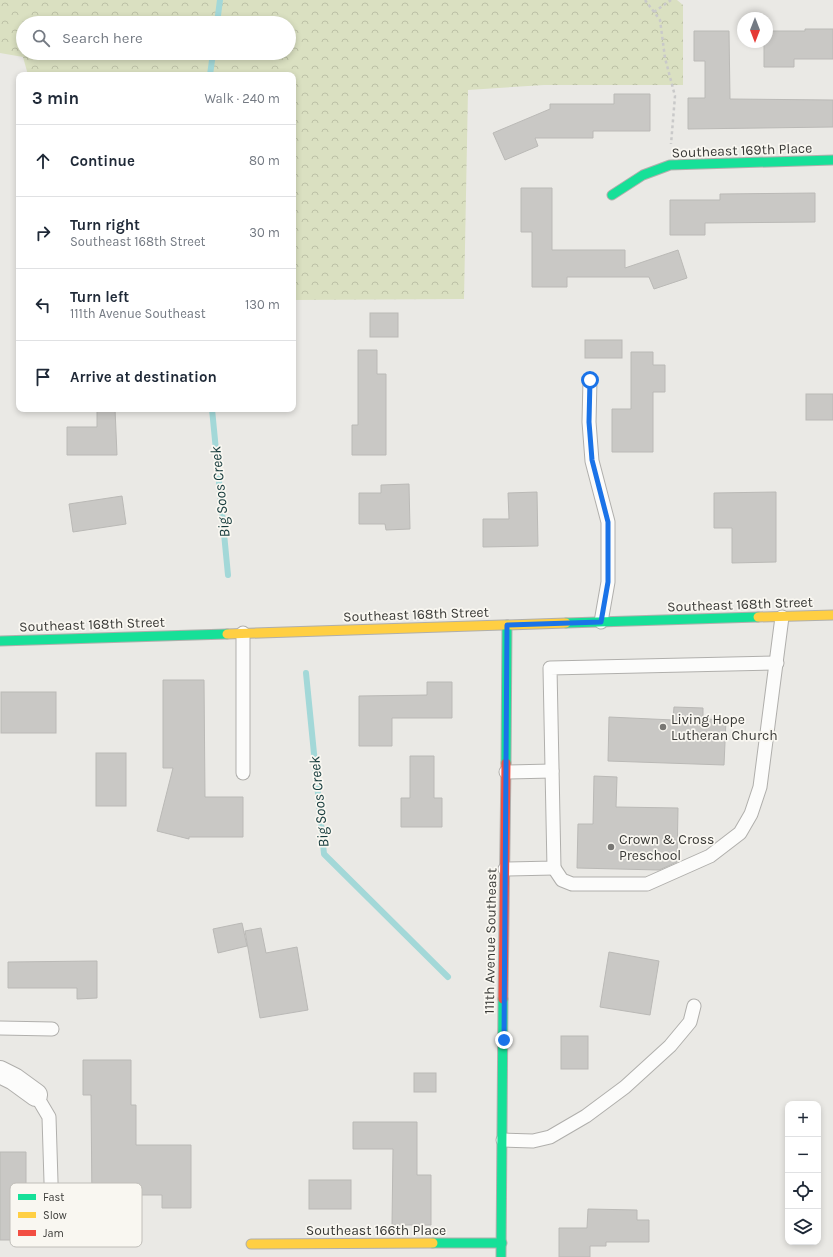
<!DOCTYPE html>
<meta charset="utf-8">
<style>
body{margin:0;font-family:Karla,sans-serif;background:#f2f2f3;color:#1f2937}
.controls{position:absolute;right:12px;bottom:12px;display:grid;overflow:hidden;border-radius:8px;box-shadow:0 2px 6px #0003}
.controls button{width:36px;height:36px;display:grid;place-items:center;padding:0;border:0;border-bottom:1px solid #e0e1e3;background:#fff;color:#1f2937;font:20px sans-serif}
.compass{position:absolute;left:737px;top:12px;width:36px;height:36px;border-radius:50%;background:#fff;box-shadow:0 2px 6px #0003;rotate:180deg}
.stop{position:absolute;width:12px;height:12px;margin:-9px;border:3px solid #1a73e8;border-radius:50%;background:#fff}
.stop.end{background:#1a73e8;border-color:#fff;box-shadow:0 1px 4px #0008}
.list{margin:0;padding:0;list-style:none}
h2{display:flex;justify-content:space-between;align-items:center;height:52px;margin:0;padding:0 16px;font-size:17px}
h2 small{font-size:13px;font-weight:400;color:#747a83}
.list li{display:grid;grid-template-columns:26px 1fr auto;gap:12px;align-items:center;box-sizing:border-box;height:72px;padding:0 16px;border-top:1px solid #e0e1e3}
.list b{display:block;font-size:15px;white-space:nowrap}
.list p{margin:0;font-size:13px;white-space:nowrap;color:#747a83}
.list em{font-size:13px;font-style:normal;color:#747a83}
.icon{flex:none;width:22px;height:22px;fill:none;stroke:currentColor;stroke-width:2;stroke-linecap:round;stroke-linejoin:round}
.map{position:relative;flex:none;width:833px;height:1257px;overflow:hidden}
.search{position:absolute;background:#fff;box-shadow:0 2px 6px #0003;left:16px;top:16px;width:280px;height:44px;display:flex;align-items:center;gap:10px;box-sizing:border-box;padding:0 14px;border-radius:22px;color:#747a83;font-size:15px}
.panel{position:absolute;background:#fff;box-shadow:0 2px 6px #0003;left:16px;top:72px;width:280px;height:340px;border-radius:8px}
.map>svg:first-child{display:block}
.forest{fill:url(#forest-crowns);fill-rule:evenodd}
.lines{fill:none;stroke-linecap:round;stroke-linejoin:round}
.stream{stroke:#a3d8d8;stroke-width:6}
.building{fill:#c9c8c5;stroke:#bab9b6}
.lane-casing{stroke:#b0afac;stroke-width:15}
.street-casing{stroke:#b0afac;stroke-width:24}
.fast-casing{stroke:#b0afac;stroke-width:11}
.slow-casing{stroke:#b0afac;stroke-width:11}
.jam-casing{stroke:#b0afac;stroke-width:11}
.path{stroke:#c9c9c9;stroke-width:2.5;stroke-dasharray:3 3;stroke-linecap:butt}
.lane{stroke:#fcfcfb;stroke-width:13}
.street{stroke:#fcfcfb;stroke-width:22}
.fast{stroke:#16e098;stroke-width:9}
.slow{stroke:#ffcf43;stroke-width:9}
.jam{stroke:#f24e42;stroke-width:9}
.route{stroke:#1a73e8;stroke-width:5}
.poi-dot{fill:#787774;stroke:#f9f7f1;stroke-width:1.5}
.labels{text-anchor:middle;stroke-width:3.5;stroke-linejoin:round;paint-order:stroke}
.street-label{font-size:14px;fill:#3a3a37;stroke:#f9f7f1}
.poi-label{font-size:14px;fill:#3a3a37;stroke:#f9f7f1;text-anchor:start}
.water-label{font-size:15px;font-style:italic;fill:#173c3d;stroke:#f9f7f1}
.key{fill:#f9f7f1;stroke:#c0beb9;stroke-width:1}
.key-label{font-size:11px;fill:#3a3a37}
</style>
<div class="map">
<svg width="833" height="1257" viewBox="0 0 833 1257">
<defs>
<pattern id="forest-crowns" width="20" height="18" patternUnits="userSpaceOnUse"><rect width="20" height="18" fill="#dae0c1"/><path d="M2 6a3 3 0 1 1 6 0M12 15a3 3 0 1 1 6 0" fill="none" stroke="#bcc1a6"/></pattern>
</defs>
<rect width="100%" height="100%" fill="#eae9e5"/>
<path class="forest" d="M0 0H677L683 5V85H544L468 90 464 299 293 300V75H28L23 57 0 53ZM23 23H289V53H23Z"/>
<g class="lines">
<g class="stream">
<polyline points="217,23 220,0"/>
<polyline points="210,75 213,53"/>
<polyline points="212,409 228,575"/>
<polyline points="306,673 324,854 448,977"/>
</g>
</g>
<g class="building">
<polygon points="805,29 833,29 833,59 794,59 794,67 764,67 764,42 767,42 767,31 805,31"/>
<polygon points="694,31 729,31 730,99 833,100 833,127 688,129 688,98 705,98 705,61 694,61"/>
<polygon points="614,94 650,94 650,131 593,131 593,138 535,138 538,146 505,160 493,133 550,109 550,104 614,104"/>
<polygon points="521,188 552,188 552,250 625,250 625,268 678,250 687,278 654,289 649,277 567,277 567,287 532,287 532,232 521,232"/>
<polygon points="815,193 815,222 705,223 705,235 670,235 670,200 720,200 720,194"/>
<rect x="370" y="313" width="28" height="24"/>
<rect x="585" y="340" width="37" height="18"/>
<polygon points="358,350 377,350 377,374 386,374 386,455 352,455 352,425 358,425"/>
<polygon points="631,352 653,352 653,365 665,365 665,392 653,392 653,452 612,452 612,409 631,409"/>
<rect x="806" y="394" width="27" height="26"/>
<polygon points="97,409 115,409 117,455 67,455 67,427 97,427"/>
<polygon points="409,484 410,529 386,530 385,524 359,524 359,493 381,493 381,485"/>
<polygon points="537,492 538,546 483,547 483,519 509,519 508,493"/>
<polygon points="776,492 776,562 732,563 732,528 714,528 714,493"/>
<polygon points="122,496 126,524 73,532 69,504"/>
<polygon points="163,680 204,680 205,797 243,797 243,837 189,837 189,839 157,831 173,768 163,768"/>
<polygon points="427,682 452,682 452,718 392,718 392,746 359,746 359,696 427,695"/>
<rect x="1" y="692" width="55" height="41"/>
<polygon points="674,707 703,708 703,719 726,720 724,765 608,761 609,717 673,720"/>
<rect x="96" y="753" width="30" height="53"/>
<polygon points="410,756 434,756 434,798 442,798 442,827 401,827 401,798 410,798"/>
<polygon points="594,776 617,777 616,807 678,808 677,862 659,870 577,868 578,824 593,824"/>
<polygon points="242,923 247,946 218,953 213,929"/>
<polygon points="261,928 266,953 297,947 308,1010 260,1018 245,931"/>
<polygon points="609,952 659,961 650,1015 600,1007"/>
<polygon points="97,961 97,998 77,999 77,988 8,988 8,962"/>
<rect x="561" y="1036" width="27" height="33"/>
<polygon points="83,1060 131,1060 131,1105 136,1105 136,1145 191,1145 191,1208 162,1208 162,1195 126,1195 126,1242 76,1242 76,1215 81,1215 81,1205 92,1205 91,1095 83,1095"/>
<rect x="414" y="1073" width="22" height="19"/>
<polygon points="353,1122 417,1122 417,1175 431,1175 431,1225 392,1225 393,1149 353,1149"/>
<polygon points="0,1152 26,1152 26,1204 34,1204 34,1240 0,1240"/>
<rect x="309" y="1180" width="42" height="29"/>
<polygon points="588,1209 637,1210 637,1220 649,1220 649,1242 606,1242 606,1246 590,1246 590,1257 559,1257 559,1228 587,1228"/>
</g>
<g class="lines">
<g class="lane-casing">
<g id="lane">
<polyline points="590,380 589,422 592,461 608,522 608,582 601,622"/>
<polyline points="243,633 243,773"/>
<polyline points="506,772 552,771"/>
<polyline points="554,868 562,880 572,884 647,884 710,856 740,833 751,814 760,787 782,617"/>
<polyline points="505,869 554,868 550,668 777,663"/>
<polyline points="0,1028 52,1029"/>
<polyline points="36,1095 49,1117 52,1214"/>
<polyline points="503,1140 533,1141 550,1137 586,1116 625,1087 670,1046 690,1022 694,1006"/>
</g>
</g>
<g class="street-casing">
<polyline id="street" points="0,1072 14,1079 36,1095"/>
</g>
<g class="fast-casing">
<g id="fast">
<polyline points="612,195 643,175 670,165 833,160"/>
<polyline points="566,623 758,617"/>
<polyline points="0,641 227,634"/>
<polyline points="506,763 507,625"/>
<polyline points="433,1243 502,1243"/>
<polyline points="501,1257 503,999"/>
</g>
</g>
<g class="slow-casing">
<g id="slow">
<polyline points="758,617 833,615"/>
<polyline points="227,634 566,623"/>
<polyline points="251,1244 433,1243"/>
</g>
</g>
<g class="jam-casing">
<polyline id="jam" points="503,999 506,763"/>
</g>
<g class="path">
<polyline points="645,0 660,20 665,58 675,96 671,144"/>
<polyline points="654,12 671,0"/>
</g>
<use href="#lane" class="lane"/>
<use href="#street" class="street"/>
<use href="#fast" class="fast"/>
<use href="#slow" class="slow"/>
<use href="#jam" class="jam"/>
</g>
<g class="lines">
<polyline class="route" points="504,1040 507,625 601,622 608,582 608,522 592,460 589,422 590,380"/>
</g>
<g class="poi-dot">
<circle cx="663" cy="727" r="4"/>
<circle cx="611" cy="847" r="4"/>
</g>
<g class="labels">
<g class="street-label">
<text transform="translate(742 150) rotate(-2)" y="5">Southeast 169th Place</text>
<text transform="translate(740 604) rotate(-2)" y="5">Southeast 168th Street</text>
<text transform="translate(416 614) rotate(-2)" y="5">Southeast 168th Street</text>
<text transform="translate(92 624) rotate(-2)" y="5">Southeast 168th Street</text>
<text transform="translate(490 941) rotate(-89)" y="5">111th Avenue Southeast</text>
<text x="376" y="1235">Southeast 166th Place</text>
</g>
<g class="poi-label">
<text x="671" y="724">Living Hope<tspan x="671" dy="16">Lutheran Church</tspan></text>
<text x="619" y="844">Crown &amp; Cross<tspan x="619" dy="16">Preschool</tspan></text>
</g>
<g class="water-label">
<text transform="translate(220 492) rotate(-96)" y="5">Big Soos Creek</text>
<text transform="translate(319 802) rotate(-96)" y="5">Big Soos Creek</text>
</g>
</g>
<rect x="10" y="1183" width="132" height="64" rx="6" class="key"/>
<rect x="18" y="1194" width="18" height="6" fill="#16e098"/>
<rect x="18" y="1212" width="18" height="6" fill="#ffcf43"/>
<rect x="18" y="1230" width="18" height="6" fill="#f24e42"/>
<g class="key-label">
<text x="43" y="1201">Fast</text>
<text x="43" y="1219">Slow</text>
<text x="43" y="1237">Jam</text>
</g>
</svg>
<div class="controls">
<button>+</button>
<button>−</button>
<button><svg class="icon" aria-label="locate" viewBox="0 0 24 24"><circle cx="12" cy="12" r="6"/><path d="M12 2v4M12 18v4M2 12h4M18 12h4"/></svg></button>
<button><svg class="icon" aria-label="layers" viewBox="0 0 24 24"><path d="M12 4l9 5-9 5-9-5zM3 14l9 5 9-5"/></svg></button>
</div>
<svg class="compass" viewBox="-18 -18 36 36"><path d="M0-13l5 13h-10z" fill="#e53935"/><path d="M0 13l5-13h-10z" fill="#747a83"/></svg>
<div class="stop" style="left:590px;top:380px"></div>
<div class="stop end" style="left:504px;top:1040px"></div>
<div class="search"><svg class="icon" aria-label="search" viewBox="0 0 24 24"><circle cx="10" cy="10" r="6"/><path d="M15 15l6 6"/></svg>Search here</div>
<section class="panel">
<h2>3 min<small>Walk · 240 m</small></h2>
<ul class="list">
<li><svg class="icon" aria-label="ahead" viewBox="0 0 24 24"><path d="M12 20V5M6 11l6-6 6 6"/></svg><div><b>Continue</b></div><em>80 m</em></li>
<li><svg class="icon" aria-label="right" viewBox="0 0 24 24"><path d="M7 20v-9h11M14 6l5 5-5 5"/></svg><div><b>Turn right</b><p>Southeast 168th Street</p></div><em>30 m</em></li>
<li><svg class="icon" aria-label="left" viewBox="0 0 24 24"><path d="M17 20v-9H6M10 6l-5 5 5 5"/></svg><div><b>Turn left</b><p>111th Avenue Southeast</p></div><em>130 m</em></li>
<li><svg class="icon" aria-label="arrive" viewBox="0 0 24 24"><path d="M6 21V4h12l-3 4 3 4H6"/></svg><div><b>Arrive at destination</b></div></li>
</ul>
</section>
</div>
